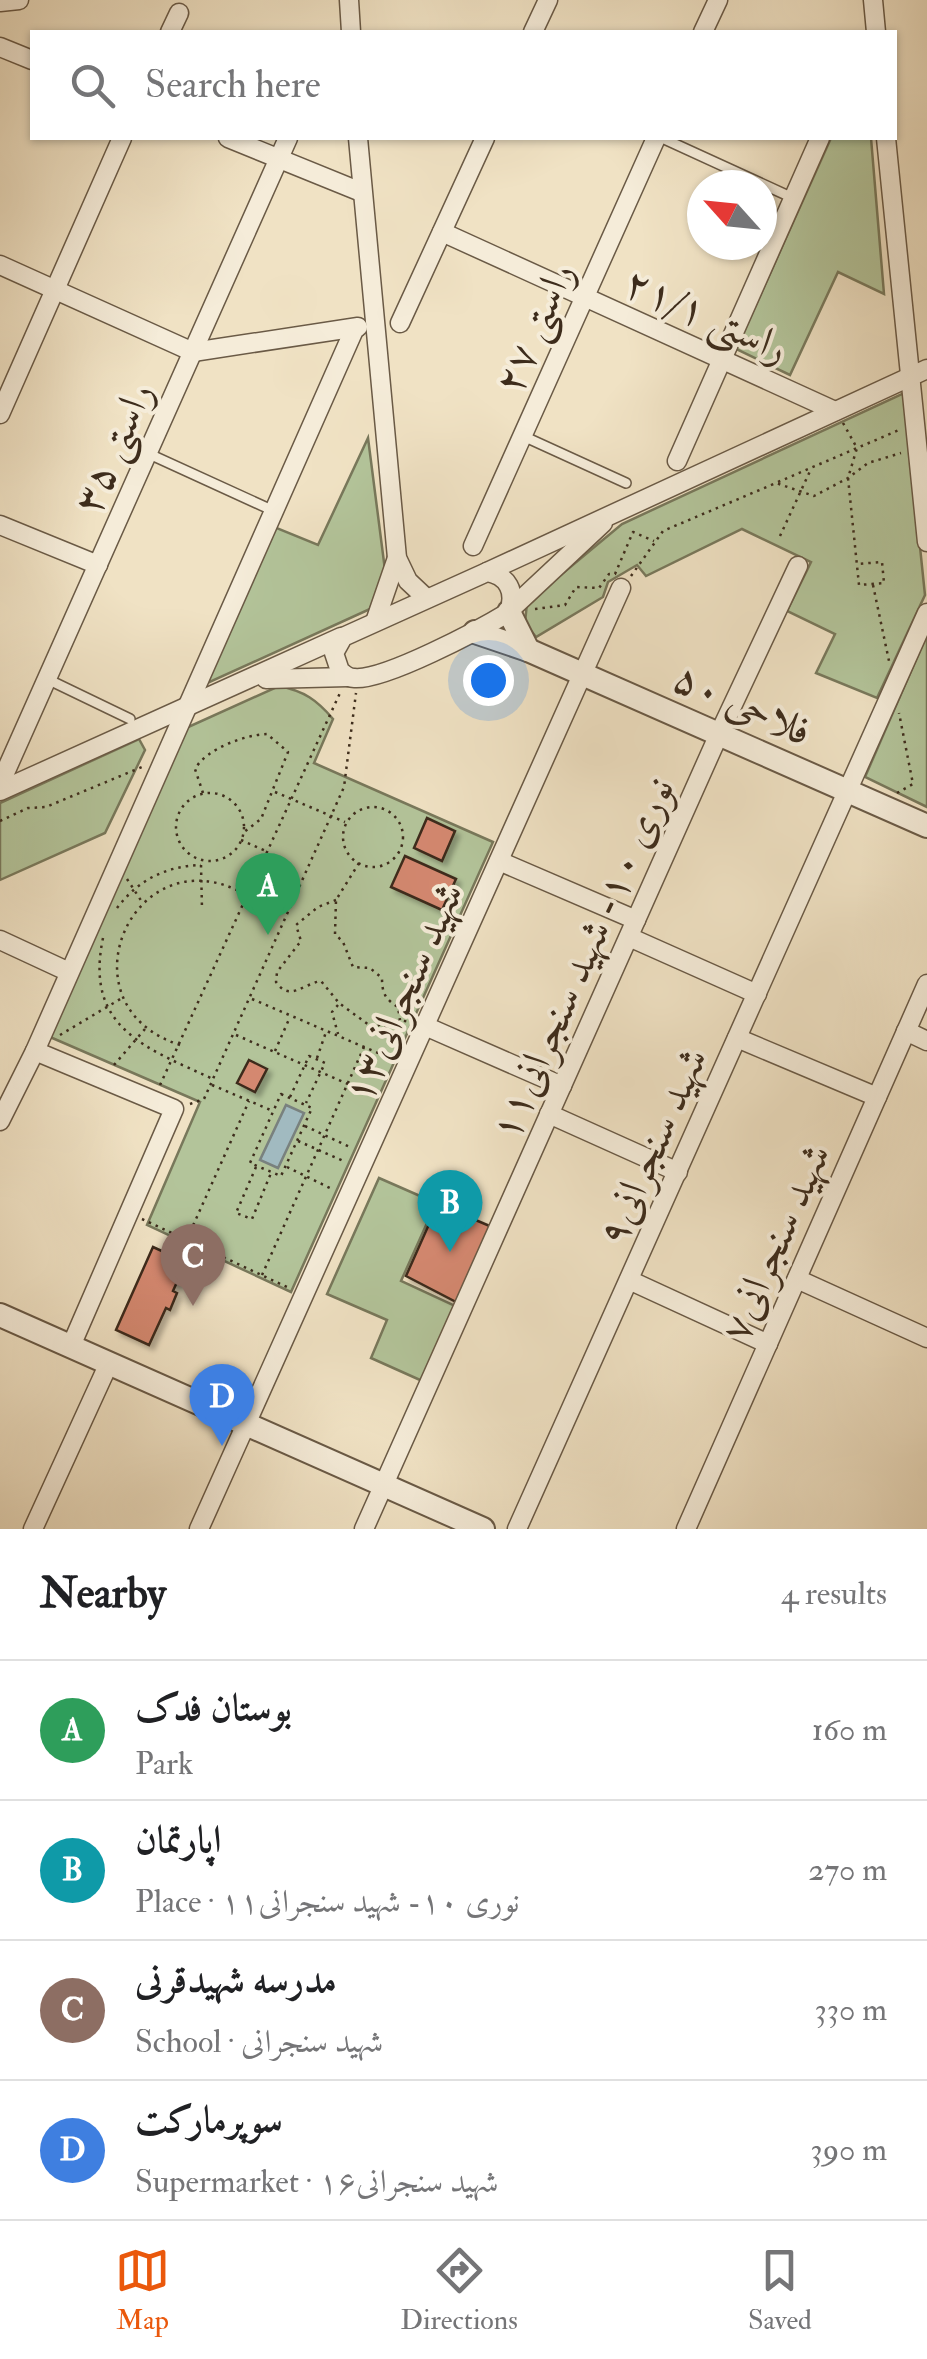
<!DOCTYPE html>
<meta charset="utf-8">
<style>
body{margin:0;font-family:"IM FELL Double Pica",Amiri,serif;background:#f2f2f2;color:#202124}
.compass{position:absolute;left:687px;top:170px;width:90px;height:90px;border-radius:50%;background:#fff;box-shadow:0 2px 8px #0004;rotate:297deg}
.you{position:absolute;left:488px;top:680px;width:35px;height:35px;margin:-25px;border:8px solid #fff;border-radius:50%;background:#1a73e8;box-shadow:0 0 0 15px #1a73e833}
.badge{display:grid;place-items:center;width:65px;height:65px;border-radius:50%;background:#ea580c;color:#fff;font-size:32px;font-weight:700}
.pin{position:absolute;translate:-50% -82px;filter:drop-shadow(0 2px 5px #0008)}
.pin::after{content:'';position:absolute;top:52px;width:35px;height:30px;background:inherit;clip-path:polygon(0 0,100% 0,50% 100%)}
.list{margin:0;padding:0;list-style:none}
h2{display:flex;justify-content:space-between;align-items:center;height:130px;margin:0;padding:0 40px;font-size:42px}
h2 small{font-size:32px;font-weight:400;color:#757577}
.list li{display:grid;grid-template-columns:65px 1fr auto;gap:30px;align-items:center;box-sizing:border-box;height:140px;padding:0 40px;border-top:2px solid #e0e0e0}
.list b{display:block;font-size:38px;white-space:nowrap}
.list p{margin:0;font-size:32px;white-space:nowrap;color:#757577}
.list em{font-size:32px;font-style:normal;color:#757577}
.icon{flex:none;width:55px;height:55px;fill:none;stroke:currentColor;stroke-width:2;stroke-linecap:round;stroke-linejoin:round}
.map{position:relative;flex:none;width:927px;height:1529px;overflow:hidden}
.search{position:absolute;background:#fff;box-shadow:0 2px 8px #0004;left:30px;right:30px;top:30px;height:110px;display:flex;align-items:center;gap:25px;box-sizing:border-box;padding:0 35px;border-radius:0px;color:#757577;font-size:38px}
.sheet{height:690px;background:#fff}
nav{display:flex;justify-content:space-around;align-items:center;box-sizing:border-box;height:140px;border-top:2px solid #e0e0e0;background:#fff;font-size:28px;color:#757577}
nav a{display:grid;justify-items:center;gap:5px}
nav .on{color:#ea580c}
.map>svg:first-child{display:block}
.green{fill:#b3c49a;stroke:#78785b;stroke-width:2.5}
.water{fill:#a1bac0;stroke:#79817e;stroke-width:2.5}
.building{fill:#d48870;stroke:#3d2c1c;stroke-width:2.5;filter:url(#shadow)}
.lines{fill:none;stroke-linecap:round;stroke-linejoin:round}
.service-casing{stroke:#6a5a46;stroke-width:12}
.minor-casing{stroke:#6a5a46;stroke-width:21}
.tertiary-casing{stroke:#6a5a46;stroke-width:26}
.path{stroke:#3d2c1c;stroke-width:2.5;stroke-dasharray:2.5 5;stroke-linecap:butt}
.service{stroke:#f5ecd9;stroke-width:9}
.minor{stroke:#f5ecd9;stroke-width:18}
.tertiary{stroke:#f5ecd9;stroke-width:22}
.labels{text-anchor:middle;stroke-width:8;stroke-linejoin:round;paint-order:stroke}
.street-label{font-size:42px;fill:#3d2c1c;stroke:#f5ecd9}
</style>
<div class="map">
<svg width="927" height="1529" viewBox="0 0 927 1529">
<defs>
<filter id="shadow"><feDropShadow dx="4.5" dy="4.5" stdDeviation="2.5" flood-color="#0004"/></filter>
</defs>
<rect width="100%" height="100%" fill="#f0e2c4"/>
<filter id="stains"><feTurbulence type="fractalNoise" baseFrequency=".002" numOctaves="4"/><feColorMatrix values="0 0 0 0 .2 0 0 0 0 .09 0 0 0 0 .02 0 0 0 .5 -.17"/></filter>
<radialGradient id="worn" r=".72"><stop offset=".6" stop-color="#630" stop-opacity="0"/><stop offset="1" stop-color="#630" stop-opacity=".3"/></radialGradient>
<g class="green">
<polygon points="831,138 871,138 884,294 838,272 790,375 736,349"/>
<polygon points="904,393 925,595 877,698 816,673 835,634 787,611 811,562 742,529 646,576 637,565 608,582 603,597 536,637 525,623 527,603 622,524"/>
<polygon points="368,438 385,570 370,609 192,690 267,524 318,545"/>
<polygon points="927,634 927,807 865,777"/>
<path d="M279 686C304 691 317 700 333 719L314 763 493 842 291 1292 147 1225 200 1102 50 1037 175 733Z"/>
<polygon points="139,739 145,750 105,833 0,880 0,803"/>
<polygon points="379,1178 436,1203 401,1281 464,1310 429,1384 371,1358 387,1320 327,1294"/>
</g>
<polygon class="water" points="286,1105 304,1113 278,1168 260,1160"/>
<g class="building">
<polygon points="427,818 455,831 442,861 414,848"/>
<polygon points="405,856 456,879 442,910 391,887"/>
<polygon points="249,1060 267,1069 255,1092 237,1083"/>
<polygon points="438,1204 492,1227 460,1304 406,1276"/>
<polygon points="153,1247 186,1262 173,1291 177,1293 170,1310 166,1308 149,1345 116,1330"/>
</g>
<g class="lines">
<g class="service-casing">
<g id="service">
<polyline points="662,138 793,198"/>
<polyline points="523,436 626,483"/>
<polyline points="147,453 274,511"/>
<polyline points="47,679 130,719"/>
</g>
</g>
<g class="minor-casing">
<g id="minor">
<polyline points="349,0 351,32"/>
<polyline points="873,0 876,32"/>
<polyline points="0,2 19,0"/>
<polyline points="170,32 179,13"/>
<polyline points="533,32 548,0"/>
<polyline points="703,32 718,0"/>
<polyline points="0,47 32,60"/>
<polyline points="228,138 361,192"/>
<polyline points="358,138 397,558 408,581 425,597"/>
<polyline points="886,138 927,542"/>
<polyline points="442,232 835,411"/>
<polyline points="0,265 193,352 358,327"/>
<polyline points="400,323 485,138"/>
<polyline points="0,414 122,138"/>
<polyline points="677,461 820,138"/>
<polyline points="0,525 98,565"/>
<polyline points="473,546 656,138"/>
<polyline points="487,572 927,369"/>
<path d="M487 572C508 576 516 591 509 612 481 629 384 681 354 678 347 678 346 675 340 671L334 653 343 637Z"/>
<polyline points="509,611 603,523"/>
<polyline points="376,619 397,558"/>
<polyline points="266,679 348,677"/>
<polyline points="0,784 288,138"/>
<polyline points="0,791 341,637"/>
<polyline points="499,861 636,920"/>
<polyline points="629,937 757,994"/>
<polyline points="0,940 69,972"/>
<polyline points="425,1026 562,1086"/>
<polyline points="906,1031 927,1041"/>
<polyline points="737,1038 877,1097"/>
<polyline points="35,1051 174,1109 71,1346"/>
<polyline points="549,1114 678,1172"/>
<polyline points="0,1121 35,1051 354,330"/>
<polyline points="797,1279 927,1338"/>
<polyline points="629,1280 768,1344"/>
<polyline points="33,1529 109,1363"/>
<polyline points="199,1529 621,588"/>
<polyline points="364,1529 719,734 798,566"/>
<polyline points="517,1529 927,613"/>
<polyline points="686,1529 927,984"/>
</g>
</g>
<g class="tertiary-casing">
<g id="tertiary">
<polyline points="509,612 528,650"/>
<polyline points="475,632 528,650 927,826"/>
<polyline points="0,1315 483,1529"/>
</g>
</g>
<g class="path">
<polyline points="843,423 857,448 848,478 859,585 884,583 882,562 857,564"/>
<polyline points="778,482 899,430"/>
<polyline points="780,536 811,469"/>
<polyline points="631,576 663,531 776,483 814,496 848,478 868,463 901,453"/>
<polyline points="873,585 889,661"/>
<polyline points="535,609 565,605 576,587 599,588 609,574 615,574 633,532 654,541"/>
<polyline points="275,792 345,822"/>
<circle cx="210" cy="827" r="34"/>
<path d="M203 793 195 769C206 749 244 735 267 734L288 752 261 819 244 832"/>
<polyline points="897,793 913,784 899,713"/>
<circle cx="373" cy="837" r="30"/>
<polyline points="0,821 28,808 46,807 142,767"/>
<polyline points="241,840 266,851"/>
<path d="M359 863 336 900 335 934 343 942 353 967 370 968 382 978C382 993 385 999 398 1007L400 1020"/>
<polyline points="201,865 202,909"/>
<polyline points="127,879 142,902"/>
<path d="M336 900 318 907 296 925 301 941 277 972 276 982C290 1002 303 984 321 981L339 1003 373 1028 381 1024 388 1028 400 1020 409 1022"/>
<path d="M117 908C138 880 166 866 201 865"/>
<path d="M103 938C84 1028 146 1048 213 1079"/>
<polyline points="252,999 392,1059"/>
<polyline points="338,1005 332,1012 338,1034"/>
<polyline points="60,1035 122,998"/>
<polyline points="236,1035 375,1096"/>
<path d="M180 1045C56 1005 135 830 246 895"/>
<polyline points="275,1051 290,1017"/>
<polyline points="317,1058 326,1032"/>
<polyline points="114,1065 145,1029"/>
<polyline points="160,1085 340,693"/>
<polyline points="212,1085 273,1111"/>
<polygon points="281,1094 312,1108 281,1176 250,1163"/>
<polyline points="290,1097 309,1056 325,1063 306,1103"/>
<polyline points="190,1104 204,1099 344,787 356,693"/>
<polyline points="305,1126 352,1148"/>
<polyline points="298,1141 346,1162"/>
<polyline points="256,1167 236,1213 252,1219 271,1173"/>
<polyline points="287,1167 334,1190"/>
<polyline points="142,1219 289,1288"/>
<polyline points="187,1239 249,1101"/>
<polyline points="262,1275 364,1047"/>
</g>
<use href="#service" class="service"/>
<use href="#minor" class="minor"/>
<use href="#tertiary" class="tertiary"/>
</g>
<g class="labels">
<g class="street-label">
<text transform="translate(707 314) rotate(24)" y="15">راستی ۲۱/۱</text>
<text transform="translate(533 327) rotate(-66)" y="15">راستی ۲۷</text>
<text transform="translate(112 447) rotate(-66)" y="15">راستی ۳۵</text>
<text transform="translate(743 703) rotate(24)" y="15">فلاحی ۵۰</text>
<text transform="translate(581 958) rotate(-66)" y="15">نوری ۱۰- شهید سنجرانی۱۱</text>
<text transform="translate(402 992) rotate(-66)" y="15">شهید سنجرانی۱۳</text>
<text transform="translate(651 1146) rotate(-66)" y="15">شهید سنجرانی۹</text>
<text transform="translate(774 1242) rotate(-66)" y="15">شهید سنجرانی۷</text>
</g>
</g>
<rect width="100%" height="100%" filter="url(#stains)"/>
<rect width="100%" height="100%" fill="url(#worn)"/>
</svg>
<svg class="compass" viewBox="-18 -18 36 36"><path d="M0-13l5 13h-10z" fill="#e53935"/><path d="M0 13l5-13h-10z" fill="#757577"/></svg>
<div class="you"></div>
<div class="pin badge" style="left:268px;top:935px;background:#2e9e5b">A</div>
<div class="pin badge" style="left:450px;top:1252px;background:#0f9aa8">B</div>
<div class="pin badge" style="left:193px;top:1306px;background:#8d6e63">C</div>
<div class="pin badge" style="left:222px;top:1446px;background:#3f7fe0">D</div>
<div class="search"><svg class="icon" aria-label="search" viewBox="0 0 24 24"><circle cx="10" cy="10" r="6"/><path d="M15 15l6 6"/></svg>Search here</div>
</div>
<section class="sheet">
<h2>Nearby<small>4 results</small></h2>
<ul class="list">
<li><span class="badge" style="background:#2e9e5b">A</span><div><b>بوستان فدک</b><p>Park</p></div><em>160 m</em></li>
<li><span class="badge" style="background:#0f9aa8">B</span><div><b>اپارتمان</b><p>Place · نوری ۱۰- شهید سنجرانی۱۱</p></div><em>270 m</em></li>
<li><span class="badge" style="background:#8d6e63">C</span><div><b>مدرسه شهیدقرنی</b><p>School · شهید سنجرانی</p></div><em>330 m</em></li>
<li><span class="badge" style="background:#3f7fe0">D</span><div><b>سوپرمارکت</b><p>Supermarket · شهید سنجرانی۱۶</p></div><em>390 m</em></li>
</ul>
</section>
<nav>
<a class="on"><svg class="icon" aria-label="map" viewBox="0 0 24 24"><path d="M3 6l6-2 6 2 6-2v14l-6 2-6-2-6 2zM9 4v14M15 6v14"/></svg>Map</a>
<a><svg class="icon" aria-label="directions" viewBox="0 0 24 24"><path d="M12 3l9 9-9 9-9-9zM9 14v-3h6M13 9l2 2-2 2"/></svg>Directions</a>
<a><svg class="icon" aria-label="saved" viewBox="0 0 24 24"><path d="M7 4h10v16l-5-4-5 4z"/></svg>Saved</a>
</nav>
